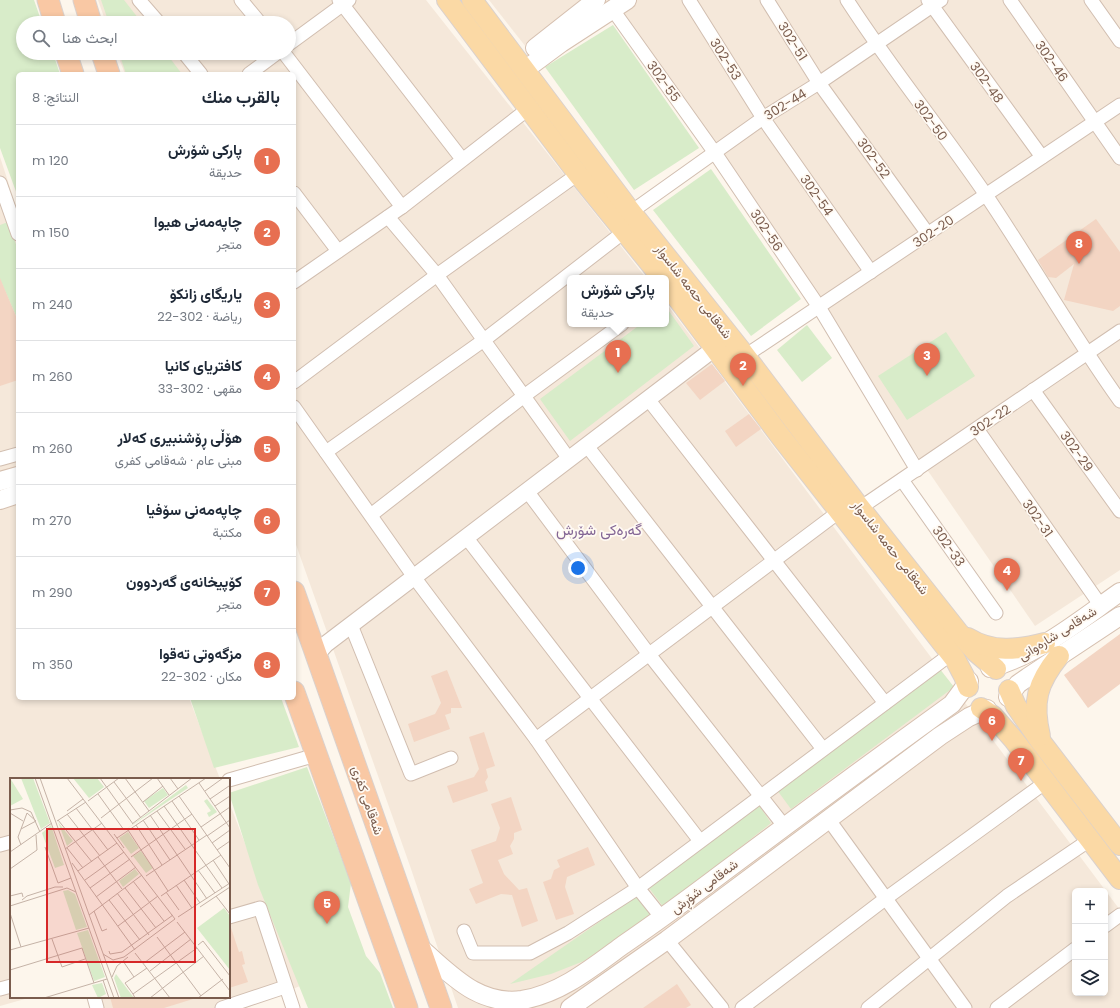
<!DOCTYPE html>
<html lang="ar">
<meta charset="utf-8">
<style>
body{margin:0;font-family:Poppins,Vazirmatn,sans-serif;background:#f6f6f7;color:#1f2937;direction:rtl}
.controls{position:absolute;right:12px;bottom:12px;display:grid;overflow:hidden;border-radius:6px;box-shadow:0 2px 6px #0003}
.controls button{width:36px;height:36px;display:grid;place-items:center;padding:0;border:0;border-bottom:1px solid #e0e1e3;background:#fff;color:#1f2937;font:20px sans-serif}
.you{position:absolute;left:578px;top:568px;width:14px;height:14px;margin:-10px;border:3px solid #fff;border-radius:50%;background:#1a73e8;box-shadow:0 0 0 6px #1a73e833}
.badge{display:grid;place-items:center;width:26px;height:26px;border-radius:50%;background:#e76f51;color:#fff;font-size:13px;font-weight:700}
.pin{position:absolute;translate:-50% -33px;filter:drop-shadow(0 1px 2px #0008)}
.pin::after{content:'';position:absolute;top:21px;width:14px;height:12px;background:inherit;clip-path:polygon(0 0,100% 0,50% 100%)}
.popup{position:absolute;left:567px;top:275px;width:102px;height:52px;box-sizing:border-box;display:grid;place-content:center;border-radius:6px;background:#fff;filter:drop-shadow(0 1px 3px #0005);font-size:13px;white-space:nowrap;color:#747a83}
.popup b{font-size:15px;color:#1f2937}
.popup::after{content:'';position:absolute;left:50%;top:100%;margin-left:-8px;border:8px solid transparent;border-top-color:#fff}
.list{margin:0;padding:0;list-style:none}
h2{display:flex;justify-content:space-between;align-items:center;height:52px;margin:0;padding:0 16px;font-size:17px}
h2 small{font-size:13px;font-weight:400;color:#747a83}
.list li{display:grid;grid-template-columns:26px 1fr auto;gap:12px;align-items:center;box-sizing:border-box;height:72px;padding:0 16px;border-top:1px solid #e0e1e3}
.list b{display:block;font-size:15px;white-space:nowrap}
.list p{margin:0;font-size:13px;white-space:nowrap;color:#747a83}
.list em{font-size:13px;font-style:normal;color:#747a83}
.icon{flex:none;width:22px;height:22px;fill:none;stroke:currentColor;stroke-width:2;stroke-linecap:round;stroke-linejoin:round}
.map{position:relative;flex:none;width:1120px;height:1008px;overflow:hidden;direction:ltr}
.search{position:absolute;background:#fff;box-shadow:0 2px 6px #0003;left:16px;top:16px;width:280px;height:44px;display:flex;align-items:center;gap:10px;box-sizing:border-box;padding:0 14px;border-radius:22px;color:#747a83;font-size:15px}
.panel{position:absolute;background:#fff;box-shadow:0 2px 6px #0003;left:16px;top:72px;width:280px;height:628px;border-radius:6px;direction:rtl}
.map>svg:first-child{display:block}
.residential{fill:#f5e8da;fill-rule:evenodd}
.green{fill:#d8ecc9}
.building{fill:#f3d5c3}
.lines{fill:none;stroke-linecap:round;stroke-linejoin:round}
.minor-casing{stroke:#d1beb0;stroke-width:15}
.tertiary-casing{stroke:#d1beb0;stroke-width:18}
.secondary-casing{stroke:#d6c0b0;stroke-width:20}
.primary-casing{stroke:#dad1cd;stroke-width:22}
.trunk-casing{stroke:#dad1cd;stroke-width:23}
.minor{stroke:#fff;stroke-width:13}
.tertiary{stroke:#fff;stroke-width:16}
.secondary{stroke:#fff;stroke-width:18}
.primary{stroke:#fbd9a5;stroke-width:20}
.trunk{stroke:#f9c8a4;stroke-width:21}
.labels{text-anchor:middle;stroke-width:3.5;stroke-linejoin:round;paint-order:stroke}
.street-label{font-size:13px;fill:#7a5c4d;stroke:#fffaf3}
.quarter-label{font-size:15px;fill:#846695;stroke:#fffaf3}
.inset-road{fill:none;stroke:#c5b3a7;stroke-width:1}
.view{fill:#d62828;fill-opacity:0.15;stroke:#d62828;stroke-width:2}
.inset-edge{fill:none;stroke:#7a5c4d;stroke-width:2}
</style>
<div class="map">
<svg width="1120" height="1008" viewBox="0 0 1120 1008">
<rect width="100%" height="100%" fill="#fdf6ec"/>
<g class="residential">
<path d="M98 0H426L646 278H570V324H666V303L1120 910V1008H458L410 866 294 539V74H125L117 53H289V23H106ZM1075 891H1105V993H1075Z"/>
<polygon points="489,0 586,0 526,47"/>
<polygon points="603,0 1120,0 1120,570 1035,626"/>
<polygon points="0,157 18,212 18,698 189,698 220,779 11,779 11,997 32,997 0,1006"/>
<polygon points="229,802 300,986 246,1008 93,1008 88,997 229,997"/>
</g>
<g class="green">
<polygon points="0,0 34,0 42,23 23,23 23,53 53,53 60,74 18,74 18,197 0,148"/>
<polygon points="101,0 124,0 142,23 109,23"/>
<polygon points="613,25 699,148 634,190 545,67"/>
<polygon points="119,53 166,53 182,74 126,74"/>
<polygon points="711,169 801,299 751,336 653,210"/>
<polygon points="8,222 18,250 18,315 16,316 0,279 0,225"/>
<polygon points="666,307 694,346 570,441 540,399 641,324 666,324"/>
<polygon points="807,325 832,358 802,382 777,350"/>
<polygon points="946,332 975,376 907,420 878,376"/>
<polygon points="939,668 954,687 791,809 777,790"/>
<polygon points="190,698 281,698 299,747 214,768"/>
<polygon points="307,767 351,883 348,907 366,956 380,973 393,1008 308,1008 258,885 229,793"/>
<polygon points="758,804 771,823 664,908 649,888"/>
<polygon points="638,895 652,914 584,961 551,974 510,984"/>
</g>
<g class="building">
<polygon points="1096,219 1120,252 1120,306 1113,311 1064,300 1074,264 1056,278 1048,277 1038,260"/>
<polygon points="0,278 18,321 18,380 0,386"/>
<polygon points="712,364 725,381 700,400 686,383"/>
<polygon points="749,414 761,429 736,447 725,431"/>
<polygon points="1120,634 1120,684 1088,708 1064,675"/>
<polygon points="447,670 462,708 451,708 451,713 445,715 450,729 414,742 408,724 435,714 441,703 431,676"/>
<polygon points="484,732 495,766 486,769 488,777 485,782 488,791 453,803 447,786 474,777 479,769 469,737"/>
<polygon points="511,797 522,830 514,833 514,839 510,846 513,854 498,860 504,874 519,890 527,888 538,921 522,927 512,895 501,894 476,904 469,889 483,883 471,850 496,841 500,828 491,804"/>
<polygon points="588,847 595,865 567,877 565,887 574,914 556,920 543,882 551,879 554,870 560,867 557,860"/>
<polygon points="229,928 231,928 239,952 242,951 245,964 242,965 248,982 229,988"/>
<polygon points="677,984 691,1005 686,1008 643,1008"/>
<polygon points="110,997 193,997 193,999 164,1008 113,1008"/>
</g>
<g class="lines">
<g class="minor-casing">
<g id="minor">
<polyline points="139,0 159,23"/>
<polyline points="241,0 260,23"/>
<polyline points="339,0 462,159"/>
<polyline points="689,0 763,118 871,272"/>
<polyline points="767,0 819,83 928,234"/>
<path d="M847 0C890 67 941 129 986 195 1032 263 1072 334 1120 401"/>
<polyline points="928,0 1042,157"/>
<polyline points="1010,0 1120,158"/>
<polyline points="1091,0 1120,41"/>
<polyline points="613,10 715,153 819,307 917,470"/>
<polyline points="289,44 349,0"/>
<polyline points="184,53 201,74"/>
<polyline points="284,53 402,207"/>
<polyline points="249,74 277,53"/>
<polyline points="0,183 18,234"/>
<polyline points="294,193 338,251"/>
<polyline points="631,212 763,118 819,83 941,0"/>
<polyline points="388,217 437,275 569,459"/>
<polyline points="294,282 402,207 528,109"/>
<polyline points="745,356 1120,105"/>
<polyline points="294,382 437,275 578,174"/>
<polyline points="1033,390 1120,511"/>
<polyline points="648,399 885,703"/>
<polyline points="294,407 414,577 536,739 638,888 662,918"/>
<polyline points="977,429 1101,606"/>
<polyline points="587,446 823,749"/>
<polyline points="326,452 484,340 625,231"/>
<polyline points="0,459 18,454"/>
<polyline points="902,480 996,613"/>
<polyline points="527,491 648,653 785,827"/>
<polyline points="860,508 1120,331"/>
<polyline points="371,515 524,396 622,324"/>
<polyline points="466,537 700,841"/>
<polyline points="351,625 411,774 451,758"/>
<polyline points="536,739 832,517 838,510"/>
<polyline points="229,780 316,755"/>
<polyline points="829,820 965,1008"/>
<polyline points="0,845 11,842"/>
<polyline points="229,917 260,908 293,1008"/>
<polyline points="1105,926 1120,915"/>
<polyline points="464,931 473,953 530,953 568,933 638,888 951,654"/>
<polyline points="667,940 722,1008"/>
<polyline points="0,989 11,986"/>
<polyline points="94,997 97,1008"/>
<polyline points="222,1008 285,987"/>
<polyline points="742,1008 885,899 1046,782"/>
<polyline points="868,1008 1007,896 1091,839"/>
<polyline points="997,1008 1075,949"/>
</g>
</g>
<g class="tertiary-casing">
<polyline id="tertiary" points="317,654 326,644 715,348"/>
</g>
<g class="secondary-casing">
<g id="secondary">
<polyline points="535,48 596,0"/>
<polyline points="526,69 561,43 627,0"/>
<polyline points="0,481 18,476"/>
<polyline points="0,500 18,494"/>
<path d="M990 668C1038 655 1080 620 1120 592"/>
<polyline points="1008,697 1018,684 1028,677 1120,616"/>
<path d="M419 947C450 973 477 1006 522 1000 560 994 593 967 623 945 658 921 692 896 725 871 800 815 876 759 952 704L969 681"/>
<polyline points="570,1008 667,940 940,736 969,717 987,709"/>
</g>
</g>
<g class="primary-casing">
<g id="primary">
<polyline points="447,0 578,174 662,278"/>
<polyline points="472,0 631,212 743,353 860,508 958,632 976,652 996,669"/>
<polyline points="666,283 781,437 955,659 964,676 968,687"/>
<path d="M968 638C992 653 1018 650 1045 643"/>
<polyline points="1009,690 1016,706 1041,742 1120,845"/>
<polyline points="981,708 993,716 1014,740 1120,879"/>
<path d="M1040 736C1032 702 1037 683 1059 656"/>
</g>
</g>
<g class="trunk-casing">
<g id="trunk">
<polyline points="48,0 55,23"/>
<polyline points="84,0 91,23"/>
<polyline points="66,53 73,74"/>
<polyline points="102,53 109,74"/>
<polyline points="294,592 441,1008"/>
<polyline points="294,692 407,1008"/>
</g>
</g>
<use href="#minor" class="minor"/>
<use href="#tertiary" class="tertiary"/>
<use href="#secondary" class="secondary"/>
<use href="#primary" class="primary"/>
<use href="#trunk" class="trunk"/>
</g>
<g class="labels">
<g class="street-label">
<text transform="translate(793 41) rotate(58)" y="5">302-51</text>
<text transform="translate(726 59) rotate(58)" y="5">302-53</text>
<text transform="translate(1052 61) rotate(55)" y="5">302-46</text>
<text transform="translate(664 81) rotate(54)" y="5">302-55</text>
<text transform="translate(987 82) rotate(54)" y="5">302-48</text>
<text transform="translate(785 104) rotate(-32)" y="5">302-44</text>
<text transform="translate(931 120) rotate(54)" y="5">302-50</text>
<text transform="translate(874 158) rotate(54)" y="5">302-52</text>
<text transform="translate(817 195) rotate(55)" y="5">302-54</text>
<text transform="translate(767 230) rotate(56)" y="5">302-56</text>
<text transform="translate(933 231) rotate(-34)" y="5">302-20</text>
<text transform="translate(694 291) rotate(52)" y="5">شەقامی حەمە شاسوار</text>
<text transform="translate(990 420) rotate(-34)" y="5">302-22</text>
<text transform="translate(1077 451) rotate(54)" y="5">302-29</text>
<text transform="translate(1038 518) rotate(55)" y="5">302-31</text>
<text transform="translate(949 546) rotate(55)" y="5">302-33</text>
<text transform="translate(891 547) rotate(52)" y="5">شەقامی حەمە شاسوار</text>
<text transform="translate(1057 633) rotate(-32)" y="5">شەقامی شارەوانی</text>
<text transform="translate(368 800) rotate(71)" y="5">شەقامی کفری</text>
<text transform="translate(704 886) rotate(-37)" y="5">شەقامی شۆڕش</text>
</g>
<g class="quarter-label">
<text x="599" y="535">گەرەکی شۆرش</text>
</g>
</g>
<g transform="translate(10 778)">
<rect width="220" height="220" fill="#fdf6ec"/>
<path d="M0 0 13 21 0 28ZM11 0H23L40 45 31 51ZM63 0H87L94 9 79 20ZM176 7 178 10 115 52 137 36ZM153 10 158 17 139 30 134 23ZM197 21 207 34 199 39 197 35 201 33 194 23ZM48 44 63 63 57 68ZM41 47 54 87 45 90 32 55ZM118 54 129 70 121 76 109 60ZM131 73 143 90 136 95 123 78ZM125 91 129 96 113 109 109 103ZM58 112 65 116 77 149 66 152 53 113ZM214 130 220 138V192L187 150ZM78 152 95 199 84 203 67 155ZM106 196 124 220H111L104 200ZM92 205 96 216 88 220 82 207Z" fill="#d8ecc9"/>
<path class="inset-road" d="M25 0 104 220M30 0 109 220M57 0 165 141M90 0 123 46M115 0 139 33M147 0 159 17M160 0 168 11M104 4 131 40M189 5 220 50M195 13 213 0M88 16 114 52M169 18 220 90M200 21 219 8M78 23 109 0M162 23 189 62M133 24 153 8M154 28 212 110M205 28 220 18M66 30 98 72M0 32 12 30 21 34 30 54M57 33 73 21M147 33 175 71M0 35 13 43M57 36 90 78M140 37 197 121M91 40 143 0M48 42 82 84M133 42 160 82M47 43 76 24M122 46 182 0M126 47 152 87M191 49 220 29M11 51 26 43 17 35M118 52 158 113M104 56 114 70M197 58 220 42M107 60 196 0M202 65 220 52M11 67 8 59 17 35M35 69 48 105 61 100M57 70 73 90M55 71 92 45M207 72 220 63M0 74 42 45M88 79 112 111M121 79 182 36M203 82 219 106M62 85 125 172M0 91 27 72 26 57M188 92 205 115M68 93 107 65M136 98 197 57M75 102 114 74M174 102 190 125M123 103 154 143M166 107 182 130M80 110 120 81M115 110 146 150M156 114 169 132M107 115 139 157M0 118 12 115 13 119M151 118 211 77M206 118 220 136M86 119 126 89M12 122 17 118 45 109H53M99 122 130 162M0 128 57 110 66 114M190 129 220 109M84 133 92 153 97 151M0 135 11 169M79 137 132 97M168 139 220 105M167 144 220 213M108 148 148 118M147 159 191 218M42 161 52 189 75 181M188 167 193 163 220 198M0 172 79 150M99 173 100 176 112 174 163 137M125 175 160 220M93 176 103 182 114 179 165 141M113 183 124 199 137 190M134 185 175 154M0 192 72 170 84 205M140 193 181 161M102 199 107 188 118 179M93 202 99 220M123 216 115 205 124 199M34 220 97 201M125 220 123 216 187 170M140 220 194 178M188 220 213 201"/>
<path class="view" d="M37 51H185V184H37Z"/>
<rect width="220" height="220" class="inset-edge"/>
</g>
</svg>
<div class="controls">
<button>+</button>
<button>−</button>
<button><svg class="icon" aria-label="layers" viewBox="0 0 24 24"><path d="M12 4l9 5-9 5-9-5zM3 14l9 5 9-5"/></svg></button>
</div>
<div class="you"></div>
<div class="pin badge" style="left:618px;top:373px">1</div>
<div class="popup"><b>پارکی شۆرش</b>حديقة</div>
<div class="pin badge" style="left:743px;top:386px">2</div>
<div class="pin badge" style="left:927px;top:376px">3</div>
<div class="pin badge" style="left:1007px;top:591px">4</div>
<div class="pin badge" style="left:327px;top:924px">5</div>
<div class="pin badge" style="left:992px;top:741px">6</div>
<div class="pin badge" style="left:1021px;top:781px">7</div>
<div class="pin badge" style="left:1079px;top:264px">8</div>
<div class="search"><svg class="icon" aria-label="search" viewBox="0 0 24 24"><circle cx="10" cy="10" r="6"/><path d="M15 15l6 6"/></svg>ابحث هنا</div>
<section class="panel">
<h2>بالقرب منك<small>النتائج: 8</small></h2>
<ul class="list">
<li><span class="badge">1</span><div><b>پارکی شۆرش</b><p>حديقة</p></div><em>120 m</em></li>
<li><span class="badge">2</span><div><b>چاپەمەنی هیوا</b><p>متجر</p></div><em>150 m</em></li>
<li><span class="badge">3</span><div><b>یاریگای زانکۆ</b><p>رياضة · 302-22</p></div><em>240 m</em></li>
<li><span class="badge">4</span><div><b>کافتریای کانیا</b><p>مقهى · 302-33</p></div><em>260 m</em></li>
<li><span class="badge">5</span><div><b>هۆڵی ڕۆشنبیری کەلار</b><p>مبنى عام · شەقامی کفری</p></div><em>260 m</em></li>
<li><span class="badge">6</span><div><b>چاپەمەنی سۆفیا</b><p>مكتبة</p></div><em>270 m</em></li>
<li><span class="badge">7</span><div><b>کۆپیخانەی گەردوون</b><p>متجر</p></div><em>290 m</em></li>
<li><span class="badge">8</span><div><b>مزگه‌وتی ته‌قوا</b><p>مكان · 302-22</p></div><em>350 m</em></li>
</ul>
</section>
</div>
